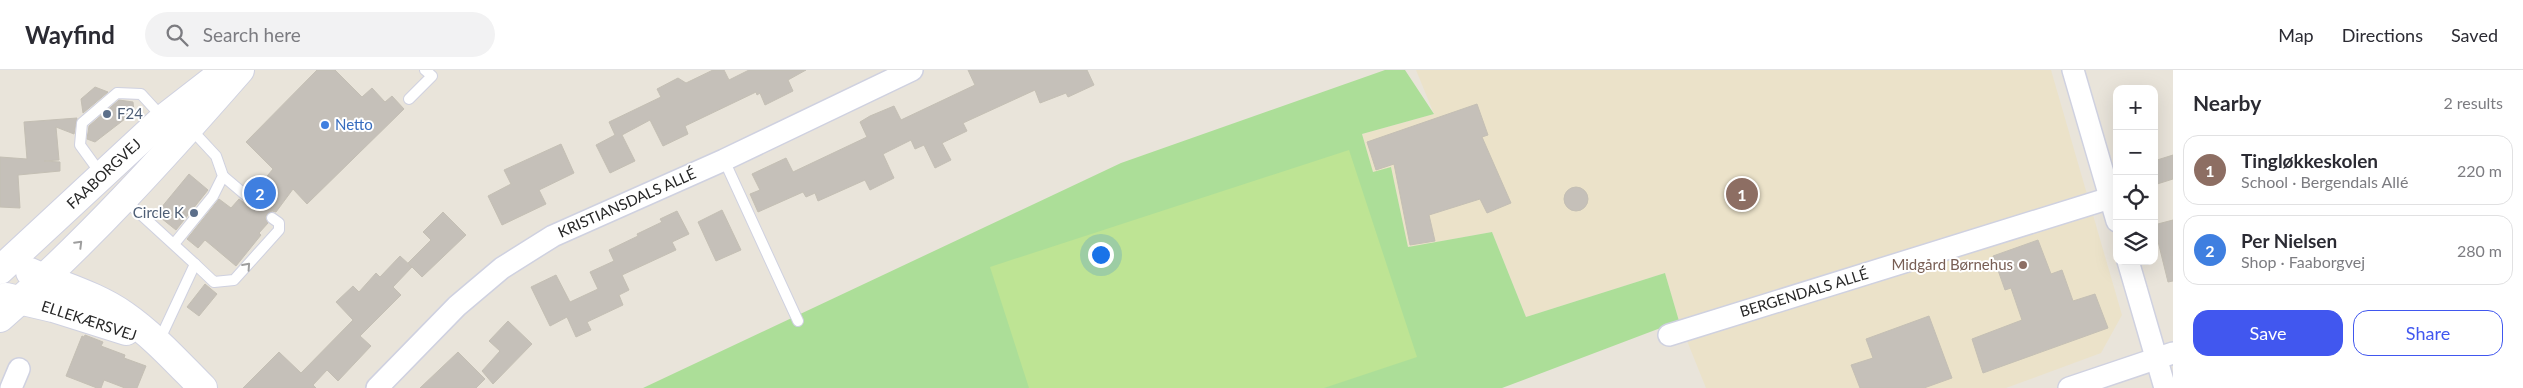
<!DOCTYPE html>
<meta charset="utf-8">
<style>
body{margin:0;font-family:Lato,sans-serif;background:#f2f2f3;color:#2b2b33}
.controls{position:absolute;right:15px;top:15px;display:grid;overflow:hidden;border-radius:10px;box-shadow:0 5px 20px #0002}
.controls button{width:45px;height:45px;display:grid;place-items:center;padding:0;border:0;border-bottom:1px solid #e1e1e2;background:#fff;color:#2b2b33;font:25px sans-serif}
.you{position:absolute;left:1100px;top:184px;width:18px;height:18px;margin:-12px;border:4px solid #fff;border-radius:50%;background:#1a73e8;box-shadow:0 0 0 8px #1a73e833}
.badge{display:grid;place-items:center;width:32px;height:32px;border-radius:50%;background:#4157ef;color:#fff;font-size:16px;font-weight:700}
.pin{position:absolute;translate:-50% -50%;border:2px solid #fff;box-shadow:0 1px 5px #0006}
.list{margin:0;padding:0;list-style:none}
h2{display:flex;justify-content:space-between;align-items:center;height:65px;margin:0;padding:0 20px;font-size:21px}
h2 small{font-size:16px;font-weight:400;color:#7c7c81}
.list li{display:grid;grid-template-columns:32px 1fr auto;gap:15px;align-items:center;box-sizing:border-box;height:70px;margin:0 10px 10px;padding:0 10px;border:1px solid #e1e1e2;border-radius:15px}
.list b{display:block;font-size:19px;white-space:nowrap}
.list p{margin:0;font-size:16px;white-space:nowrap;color:#7c7c81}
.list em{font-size:16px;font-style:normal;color:#7c7c81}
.actions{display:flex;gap:10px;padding:15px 20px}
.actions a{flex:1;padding:11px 0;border:1px solid #4157ef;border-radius:15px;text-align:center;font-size:18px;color:#4157ef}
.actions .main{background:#4157ef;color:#fff}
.icon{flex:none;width:28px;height:28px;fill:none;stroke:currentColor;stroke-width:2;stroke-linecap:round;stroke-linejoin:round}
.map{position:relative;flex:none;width:2173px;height:318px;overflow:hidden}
header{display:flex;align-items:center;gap:30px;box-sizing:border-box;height:70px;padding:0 25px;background:#fff;border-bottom:1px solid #e1e1e2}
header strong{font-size:24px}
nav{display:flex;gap:28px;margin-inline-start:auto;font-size:18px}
.search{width:350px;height:45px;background:#f2f2f3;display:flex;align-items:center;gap:12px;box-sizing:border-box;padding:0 18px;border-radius:28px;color:#7c7c81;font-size:19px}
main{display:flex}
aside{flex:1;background:#fff}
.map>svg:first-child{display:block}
.education{fill:#ebe2c9}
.green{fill:#acde98}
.pitch{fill:#bee494}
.building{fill:#c5c0b9;stroke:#c4bfb4}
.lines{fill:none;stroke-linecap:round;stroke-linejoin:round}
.lane-casing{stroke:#cfd1e0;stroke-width:12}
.street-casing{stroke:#cfd1e0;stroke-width:24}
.secondary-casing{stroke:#cfd1e0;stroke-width:30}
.lane{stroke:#fff;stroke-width:10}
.street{stroke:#fff;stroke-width:21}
.secondary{stroke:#fff;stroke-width:28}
.oneway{stroke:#9e9e9e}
.service-dot{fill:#5c6f8a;stroke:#fff;stroke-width:2}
.shop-dot{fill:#3f7fe0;stroke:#fff;stroke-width:2}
.education-dot{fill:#8d6e63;stroke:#fff;stroke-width:2}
.labels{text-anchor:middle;stroke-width:4;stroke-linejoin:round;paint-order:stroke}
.service-label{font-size:15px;fill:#4e5e75;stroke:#fff;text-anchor:start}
.shop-label{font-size:15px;fill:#366cbe;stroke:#fff;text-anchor:start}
.street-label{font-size:15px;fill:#272727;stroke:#fff}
.education-label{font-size:15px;fill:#785e54;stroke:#fff;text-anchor:end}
</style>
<header>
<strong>Wayfind</strong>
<div class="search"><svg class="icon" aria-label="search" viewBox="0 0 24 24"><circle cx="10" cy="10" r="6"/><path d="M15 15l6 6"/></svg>Search here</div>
<nav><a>Map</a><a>Directions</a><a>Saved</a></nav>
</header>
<main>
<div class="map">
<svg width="2173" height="318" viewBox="0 0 2173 318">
<rect width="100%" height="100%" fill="#e9e4da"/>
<polygon class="education" points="1416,0 2051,0 2122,245 2101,283 2006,318 1706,318 1679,251 1665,203 1526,247 1492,162 1408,177 1391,97 1373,103 1362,64 1434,44"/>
<polygon class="green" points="1385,0 1405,0 1434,44 1362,64 1373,102 1391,97 1408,177 1492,162 1526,247 1665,203 1679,251 1502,318 643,318 1121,93"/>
<polygon class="pitch" points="1349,80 1417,287 1324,318 1029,318 990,197"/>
<g class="building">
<polygon points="317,0 335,0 362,27 372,18 385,32 392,26 404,39 307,134 293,119 276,142 272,141 267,144 265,148 268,153 259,163 261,165 236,196 205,170 198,178 187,169 219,129 231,138 239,129 247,135 255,132 256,126 253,123 273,99 246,72"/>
<polygon points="713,0 724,0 729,10 749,0 806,0 788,10 793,21 765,35 760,23 757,25 756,22 685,56 688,64 663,76 650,50 622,65 635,91 610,103 596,75 615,65 609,52 661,27 657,19 678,8 686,13"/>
<polygon points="968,0 1087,0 1094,15 1068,27 1066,23 1040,33 1035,20 963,53 967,61 942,73 951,90 935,98 924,75 915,79 911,70 883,84 894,108 870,120 865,110 818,131 815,123 806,127 803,122 758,142 750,124 760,120 752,104 786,88 793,102 867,67 860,52 870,46 894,36 901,50 975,15"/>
<polygon points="95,17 108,22 83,43 81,29"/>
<polygon points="119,30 133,32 134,42 95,72 87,69 89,56"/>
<polygon points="1477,34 1488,65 1482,67 1511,133 1487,143 1480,129 1429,145 1435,171 1410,175 1394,94 1376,100 1367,72"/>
<polygon points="77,48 74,64 56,57 59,90 44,91 60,92 60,101 18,105 20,138 0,137 0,87 27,89 24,52"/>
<polygon points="561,74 574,103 539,120 546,134 502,155 488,126 511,114 504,100"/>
<polygon points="2173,85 2173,109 2154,115 2154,91"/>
<polygon points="189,104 208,120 176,160 156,144"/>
<circle cx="1576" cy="129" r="12"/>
<polygon points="722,140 741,180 716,191 698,152"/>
<polygon points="677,141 689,164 672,172 676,180 622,205 629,220 619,225 623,235 587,252 591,260 576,267 567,247 550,256 531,217 556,205 570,232 598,219 590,202 614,191 609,180 638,166 637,164 662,152 660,149"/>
<polygon points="443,142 466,165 422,207 408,193 431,170 423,162"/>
<polygon points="2173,150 2173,211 2168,212 2154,155"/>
<polygon points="2038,170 2051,204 2062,200 2073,231 2095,224 2108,258 1983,303 1972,269 2022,250 2011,218 2005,220 1993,186"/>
<polygon points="400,186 412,197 393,217 401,225 360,266 371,276 338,311 327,300 313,315 316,318 243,318 279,282 301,303 353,250 336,232 353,216 359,222 376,203 380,207"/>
<polygon points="205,214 217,224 199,246 187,237"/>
<polygon points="1929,246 1952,308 1924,318 1860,318 1851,295 1873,288 1866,269"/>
<polygon points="508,251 532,274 493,314 482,301 500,281 489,271"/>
<polygon points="85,265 103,272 101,276 125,285 124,288 146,296 137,318 125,318 104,310 101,318 97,318 66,306 82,266 84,267"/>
<polygon points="458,282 485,309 476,318 420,318"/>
</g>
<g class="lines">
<g class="lane-casing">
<g id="lane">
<polyline points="409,29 432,6 425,0"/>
<polyline points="724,90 798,251"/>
<polyline points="101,104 80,75 82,53 117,23 141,24 163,48"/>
<polyline points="223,106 249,128"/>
<polyline points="124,129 195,194 159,271"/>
<polyline points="174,174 213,126 223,106 216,86 190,58"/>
<polyline points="195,194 214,212 234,210 279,160 279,153 272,148"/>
</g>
</g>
<g class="street-casing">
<g id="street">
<polyline points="2073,0 2117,151"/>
<polyline points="2128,191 2165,318"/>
<polyline points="1669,265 2110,128"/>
<polyline points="11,318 19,299"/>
<polyline points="377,318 457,236 502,198 553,166 724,90 912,0"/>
<polyline points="2069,318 2173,283"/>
</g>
</g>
<g class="secondary-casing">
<g id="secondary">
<polyline points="0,200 164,48 217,7"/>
<path d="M30 202C61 216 96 225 124 245 153 265 178 293 203 318"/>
<polyline points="6,227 53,238 126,261"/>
<path d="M0 248C87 172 164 87 240 0"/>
</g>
</g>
<use href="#lane" class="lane"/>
<use href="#street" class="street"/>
<use href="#secondary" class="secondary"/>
</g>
<defs><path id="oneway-chevron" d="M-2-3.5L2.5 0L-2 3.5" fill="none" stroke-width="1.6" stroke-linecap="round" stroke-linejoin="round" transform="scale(1.25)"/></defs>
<g class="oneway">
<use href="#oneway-chevron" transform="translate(79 174) rotate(-45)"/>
<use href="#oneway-chevron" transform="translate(247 196) rotate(-48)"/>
</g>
<g class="service-dot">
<circle cx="107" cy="44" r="5"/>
<circle cx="194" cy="143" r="5"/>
</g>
<circle class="shop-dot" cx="325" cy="55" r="5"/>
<circle class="education-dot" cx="2023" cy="195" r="5"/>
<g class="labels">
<g class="service-label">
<text x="117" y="49">F24</text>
<text x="184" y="148" text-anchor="end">Circle K</text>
</g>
<g class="shop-label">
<text x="335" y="60">Netto</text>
</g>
<g class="street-label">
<text transform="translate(104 104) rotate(-43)" y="5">FAABORGVEJ</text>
<text transform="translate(627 133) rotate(-24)" y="5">KRISTIANSDALS ALLÉ</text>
<text transform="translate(1804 223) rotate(-17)" y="5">BERGENDALS ALLÉ</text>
<text transform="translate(89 251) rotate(18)" y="5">ELLEKÆRSVEJ</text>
</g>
<g class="education-label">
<text x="2013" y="200">Midgård Børnehus</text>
</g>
</g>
</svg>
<div class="controls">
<button>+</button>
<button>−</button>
<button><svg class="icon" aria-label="locate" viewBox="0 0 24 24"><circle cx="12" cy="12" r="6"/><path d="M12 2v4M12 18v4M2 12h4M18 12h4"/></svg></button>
<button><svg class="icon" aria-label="layers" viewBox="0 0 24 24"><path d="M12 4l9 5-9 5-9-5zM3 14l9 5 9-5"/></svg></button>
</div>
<div class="you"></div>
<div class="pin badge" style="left:1742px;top:124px;background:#8d6e63">1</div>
<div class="pin badge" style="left:260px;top:123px;background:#3f7fe0">2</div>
</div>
<aside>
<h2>Nearby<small>2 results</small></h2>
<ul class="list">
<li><span class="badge" style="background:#8d6e63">1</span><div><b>Tingløkkeskolen</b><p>School · Bergendals Allé</p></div><em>220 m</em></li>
<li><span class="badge" style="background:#3f7fe0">2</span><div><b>Per Nielsen</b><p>Shop · Faaborgvej</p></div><em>280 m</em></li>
</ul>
<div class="actions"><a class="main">Save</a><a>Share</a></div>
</aside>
</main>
